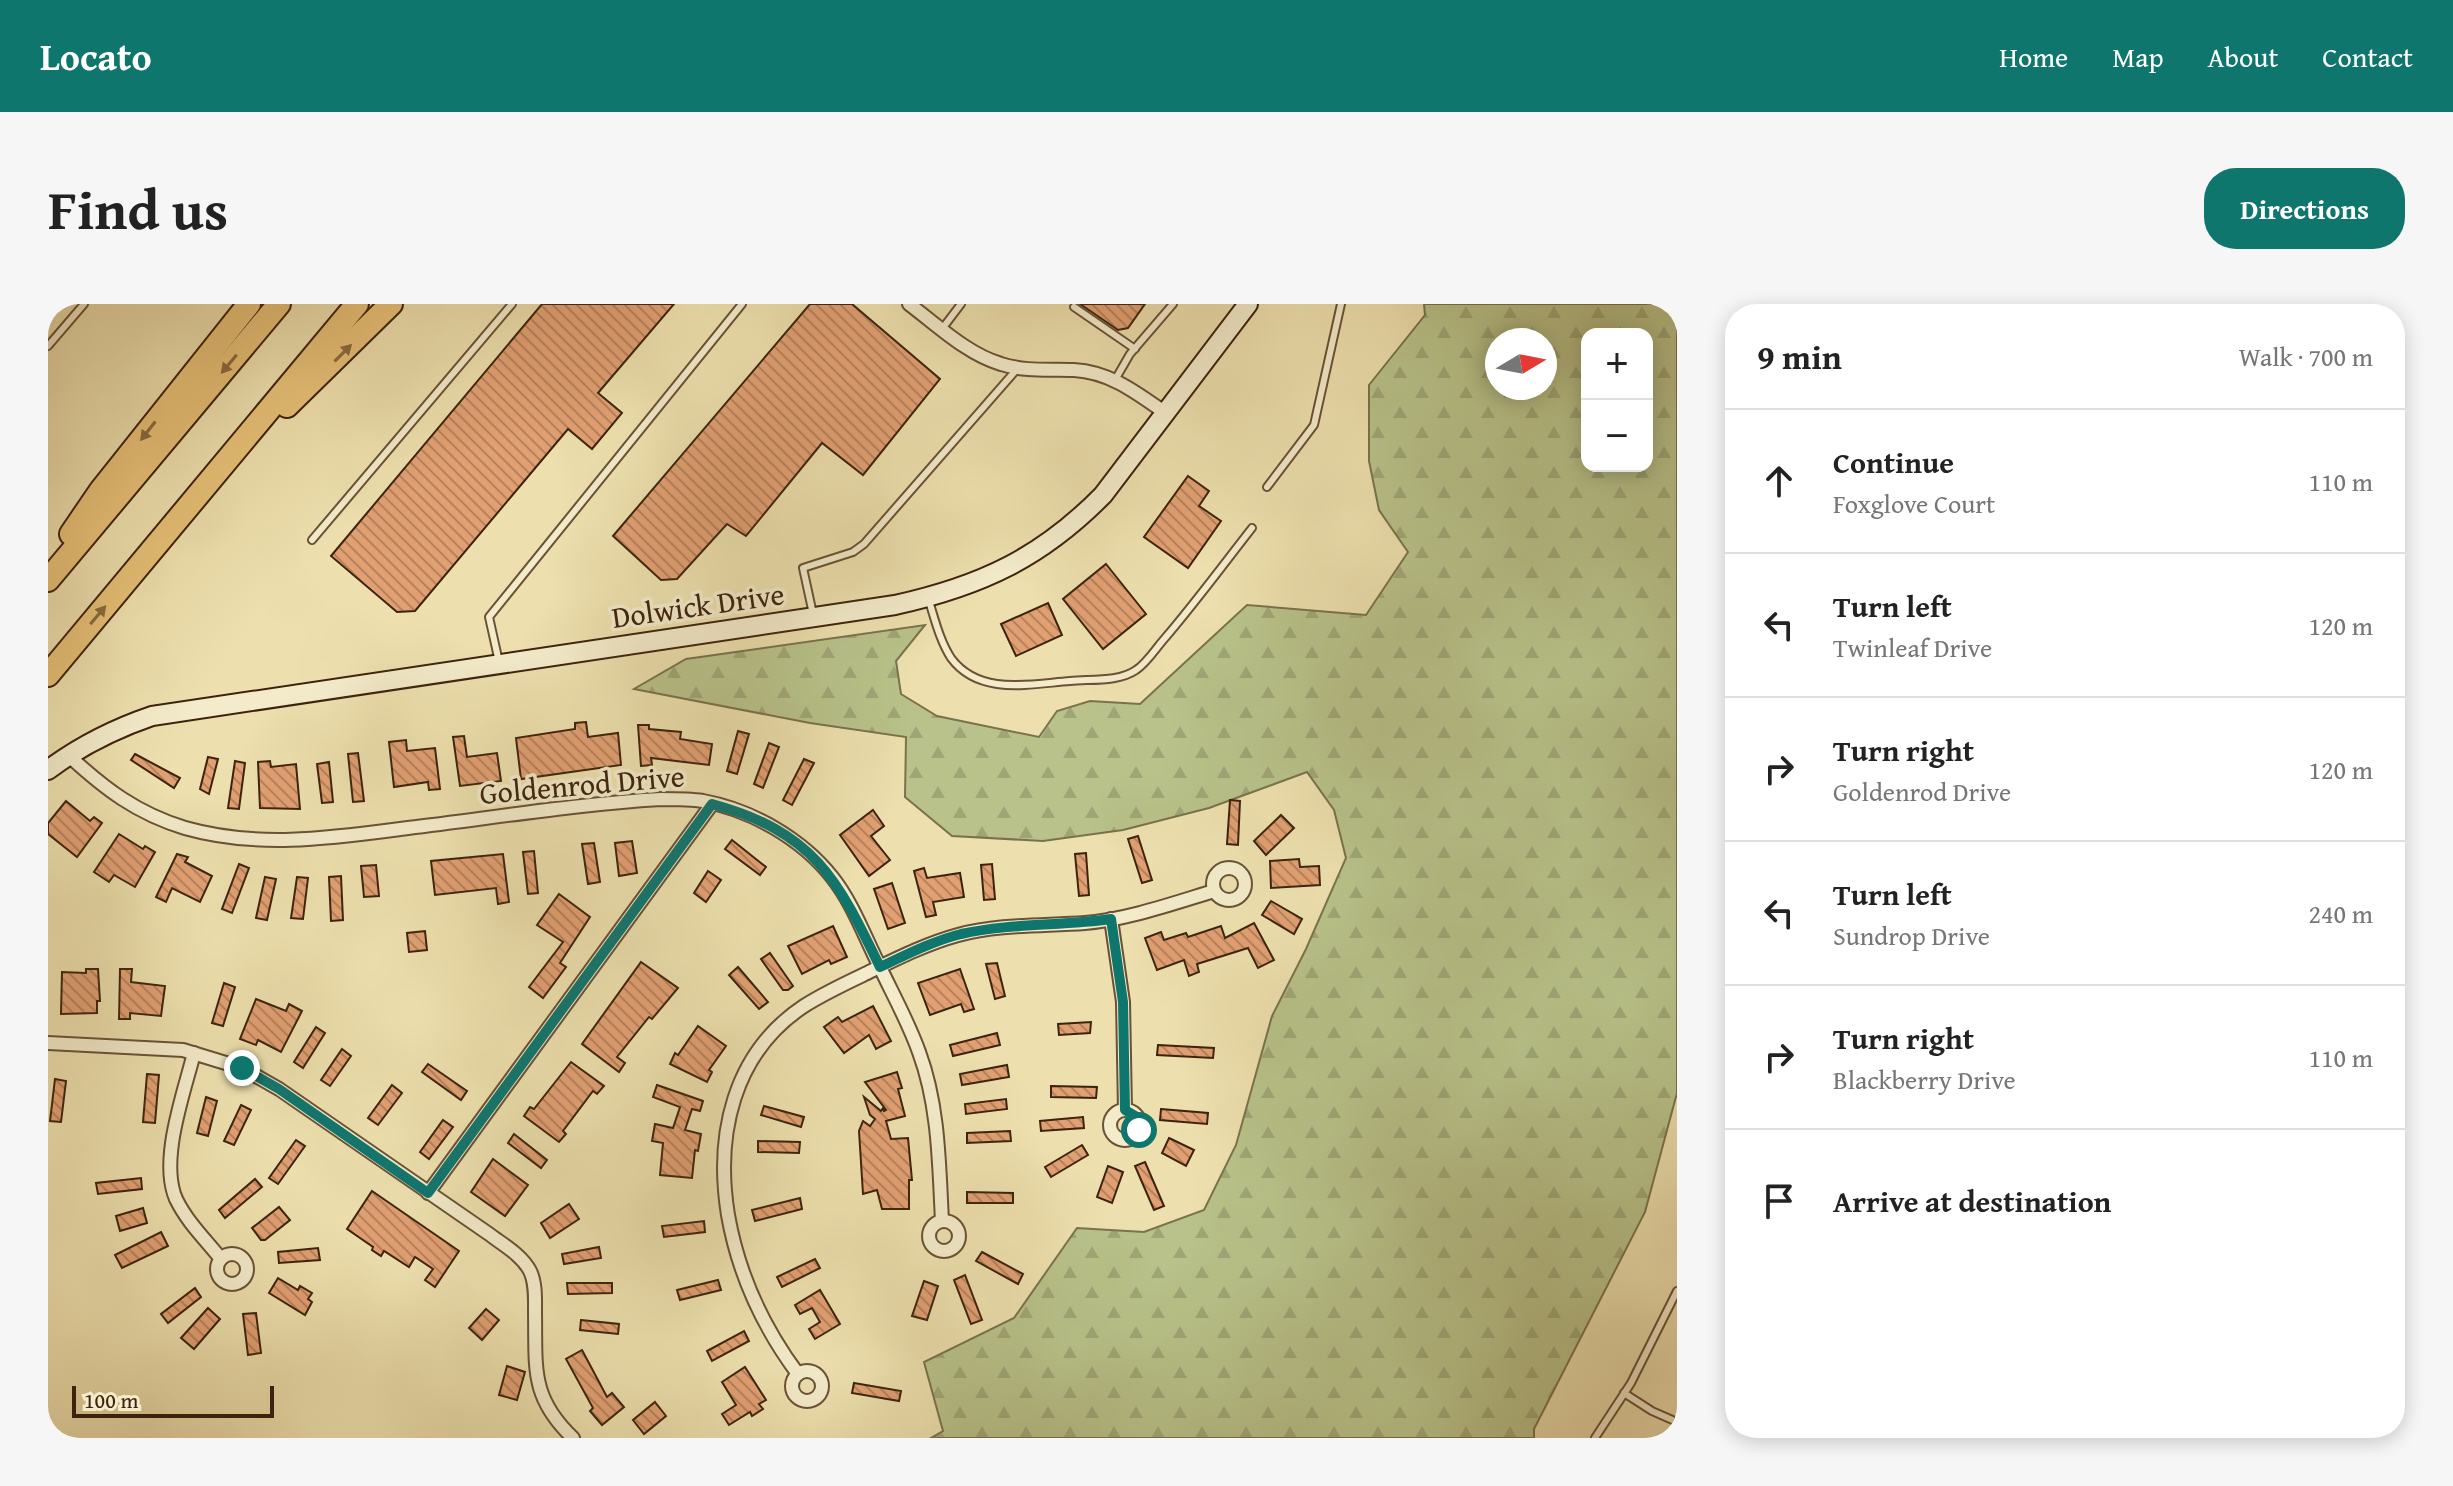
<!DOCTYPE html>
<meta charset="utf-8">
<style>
body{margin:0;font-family:"Gentium Book Plus",serif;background:#f6f6f6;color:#222}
.controls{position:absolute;right:24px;top:24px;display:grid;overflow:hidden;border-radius:16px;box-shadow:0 4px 20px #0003}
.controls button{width:72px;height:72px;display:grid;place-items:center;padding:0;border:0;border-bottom:2px solid #e0e0e0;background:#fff;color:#222;font:40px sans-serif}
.compass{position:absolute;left:1437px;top:24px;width:72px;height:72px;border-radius:50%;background:#fff;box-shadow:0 4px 20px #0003;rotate:80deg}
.scale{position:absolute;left:24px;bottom:20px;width:202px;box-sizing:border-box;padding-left:8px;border:4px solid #3d230e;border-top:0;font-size:22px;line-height:28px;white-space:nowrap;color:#3d230e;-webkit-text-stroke:6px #f3ebca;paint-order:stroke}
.stop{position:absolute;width:24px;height:24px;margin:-18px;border:6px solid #0f766e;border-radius:50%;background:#fff}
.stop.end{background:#0f766e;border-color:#fff;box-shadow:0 2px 8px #0008}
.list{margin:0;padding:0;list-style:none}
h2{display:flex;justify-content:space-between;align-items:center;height:104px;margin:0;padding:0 32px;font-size:34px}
h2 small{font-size:26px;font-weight:400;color:#767676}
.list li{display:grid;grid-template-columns:52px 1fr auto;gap:24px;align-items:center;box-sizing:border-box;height:144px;padding:0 32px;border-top:2px solid #e0e0e0}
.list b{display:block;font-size:30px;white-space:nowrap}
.list p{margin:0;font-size:26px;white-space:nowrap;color:#767676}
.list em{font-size:26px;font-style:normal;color:#767676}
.icon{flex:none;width:44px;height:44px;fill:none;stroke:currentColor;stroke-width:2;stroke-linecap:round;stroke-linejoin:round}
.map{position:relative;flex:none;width:1629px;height:1134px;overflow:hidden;border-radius:32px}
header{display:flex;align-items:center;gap:48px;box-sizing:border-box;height:112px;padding:0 40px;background:#0f766e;color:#fff}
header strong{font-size:38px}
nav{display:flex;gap:44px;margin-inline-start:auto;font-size:28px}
.intro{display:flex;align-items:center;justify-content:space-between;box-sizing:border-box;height:192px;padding:0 48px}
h1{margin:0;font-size:56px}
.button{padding:20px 36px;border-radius:32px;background:#0f766e;color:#fff;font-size:28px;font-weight:700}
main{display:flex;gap:48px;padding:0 48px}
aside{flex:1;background:#fff;border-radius:32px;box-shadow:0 4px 20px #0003}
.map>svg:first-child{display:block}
.forest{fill:url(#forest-firs);stroke:#7a724c;stroke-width:2;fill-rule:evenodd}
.building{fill:url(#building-back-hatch);stroke:#3d230e;stroke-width:2}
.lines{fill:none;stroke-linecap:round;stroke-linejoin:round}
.lane-casing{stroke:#695236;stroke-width:10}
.street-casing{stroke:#695236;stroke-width:16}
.secondary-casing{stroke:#3d230e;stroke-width:22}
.highway-casing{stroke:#3d230e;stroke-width:26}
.lane{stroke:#f3ebca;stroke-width:6}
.street{stroke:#f3ebca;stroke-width:12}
.secondary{stroke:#f3ebca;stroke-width:18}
.highway{stroke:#e6c077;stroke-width:22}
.oneway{fill:#896a3d}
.route{stroke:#0f766e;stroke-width:10}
.labels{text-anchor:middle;stroke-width:7;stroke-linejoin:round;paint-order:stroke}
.street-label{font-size:30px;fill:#3d230e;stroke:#f3ebca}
</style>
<header>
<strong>Locato</strong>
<nav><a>Home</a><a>Map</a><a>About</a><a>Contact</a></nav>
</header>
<div class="intro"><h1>Find us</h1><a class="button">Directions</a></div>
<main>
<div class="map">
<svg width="1629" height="1134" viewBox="0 0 1629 1134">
<defs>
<pattern id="forest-firs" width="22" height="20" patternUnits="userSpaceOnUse" patternTransform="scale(2)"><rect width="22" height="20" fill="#b8c28a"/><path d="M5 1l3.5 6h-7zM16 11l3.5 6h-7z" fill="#9fa676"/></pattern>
<pattern id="building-back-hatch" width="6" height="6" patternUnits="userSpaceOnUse" patternTransform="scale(2)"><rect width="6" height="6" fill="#e1a072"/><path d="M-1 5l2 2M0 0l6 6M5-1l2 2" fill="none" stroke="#b8825c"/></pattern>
</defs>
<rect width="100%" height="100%" fill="#ede0ae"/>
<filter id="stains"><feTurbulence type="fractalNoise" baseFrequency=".0025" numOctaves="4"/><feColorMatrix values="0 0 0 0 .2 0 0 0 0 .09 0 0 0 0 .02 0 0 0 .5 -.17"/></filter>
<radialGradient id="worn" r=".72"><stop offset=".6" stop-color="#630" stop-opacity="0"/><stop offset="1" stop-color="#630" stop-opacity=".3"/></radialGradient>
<path class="forest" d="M1376 0H1629V789L1597 908 1486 1125V1134H883L895 1127 876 1058 966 1014 1029 924 1096 928 1156 906 1188 841 1224 712 1258 645 1298 554 1286 506 1259 468 1161 504 1075 526 995 537 904 532 857 493 858 433 762 419 586 385 638 355 877 321 848 357 853 390 889 412 991 433 1009 407 1042 397 1092 400 1199 301 1318 311 1360 248 1331 206 1321 157V81L1377 11ZM1599 30V162H1539V30ZM1497 36V84H1449V36Z"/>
<g class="building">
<polygon points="494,0 626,0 550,89 574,109 544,145 520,125 367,307 349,308 283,252"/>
<polygon points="762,0 804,0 892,75 815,171 774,139 698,232 679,220 629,275 613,276 565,232"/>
<polygon points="1032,0 1097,0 1080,24 1070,26"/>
<polygon points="1140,172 1161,187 1151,202 1173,217 1140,264 1096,233"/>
<polygon points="1058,260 1098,310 1055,345 1015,295"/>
<polygon points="1000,299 1014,331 968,352 953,320"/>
<polygon points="538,418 540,433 570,429 573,461 473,475 468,434 527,425 527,419"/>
<polygon points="590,421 601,421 601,425 633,428 632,435 664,440 661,461 603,454 604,461 593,462"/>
<polygon points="690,427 701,430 689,470 679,467"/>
<polygon points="416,432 419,453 449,449 453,477 412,482 405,433"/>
<polygon points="358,436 359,447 387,444 392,485 381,486 380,478 346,483 341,438"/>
<polygon points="721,439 731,443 715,484 706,480"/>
<polygon points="310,449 316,497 305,498 300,450"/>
<polygon points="87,450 132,474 126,484 83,456"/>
<polygon points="160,453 170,455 161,490 152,485"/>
<polygon points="756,455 766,459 744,501 735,496"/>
<polygon points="187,457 197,459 191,505 180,504"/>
<polygon points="222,457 223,463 248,460 252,505 212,504 210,458"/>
<polygon points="281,458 285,498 274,499 269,460"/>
<polygon points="1182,496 1192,497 1190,541 1179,540"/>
<polygon points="18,497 42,517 46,513 54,519 29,553 0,530 0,519"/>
<polygon points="825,506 836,522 823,532 842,556 821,572 792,531"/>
<polygon points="1233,511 1246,524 1218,551 1206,537"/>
<polygon points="71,530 95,545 97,542 107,548 87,583 66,571 61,578 46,568"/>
<polygon points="1090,532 1104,576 1094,579 1080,535"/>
<polygon points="684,536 718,563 712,571 677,545"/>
<polygon points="584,537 589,569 571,572 567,539"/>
<polygon points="546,539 552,578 540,580 534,540"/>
<polygon points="486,547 490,589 480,590 475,548"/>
<polygon points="1038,549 1041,591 1031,592 1027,550"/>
<polygon points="129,550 140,553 137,558 164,572 152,598 124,584 118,598 108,593"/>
<polygon points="455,550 461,598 450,600 448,584 387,591 383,557"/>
<polygon points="1251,555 1252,563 1271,562 1272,581 1223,584 1222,557"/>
<polygon points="191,560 201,564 184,609 174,605"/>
<polygon points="944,560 947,595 936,596 933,561"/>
<polygon points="328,561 331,592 316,593 313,562"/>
<polygon points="876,564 879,574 912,569 916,593 885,598 888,611 878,613 866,567"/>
<polygon points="660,567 673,576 658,598 646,589"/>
<polygon points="293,572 295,616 283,617 281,573"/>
<polygon points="217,573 228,575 219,616 208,614"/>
<polygon points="249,573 260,574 255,615 243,614"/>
<polygon points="844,579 857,619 840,625 826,585"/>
<polygon points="511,590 542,613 512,659 518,663 495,694 481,683 515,638 489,621"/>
<polygon points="1223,597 1254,615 1246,630 1214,611"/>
<polygon points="1206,619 1226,656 1210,664 1200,644 1149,660 1151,668 1141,672 1136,656 1109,666 1097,634 1113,628 1116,636 1138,629 1140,633 1173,622 1177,634"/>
<polygon points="785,622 799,653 783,660 781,656 754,670 740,642"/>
<polygon points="377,627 379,646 361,648 359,629"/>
<polygon points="722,649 745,682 740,686 735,686 713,655"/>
<polygon points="593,658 630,684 604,715 601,713 569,753 577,759 571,768 534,740"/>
<polygon points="949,659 957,692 947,695 938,660"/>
<polygon points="690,663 720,698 711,705 681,671"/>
<polygon points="38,665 50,665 52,697 49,697 49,709 13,710 14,668 38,669"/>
<polygon points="72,665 84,665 83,678 117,682 113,712 82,709 82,715 71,715"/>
<polygon points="912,665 926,705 916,708 913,700 882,711 870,679"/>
<polygon points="176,679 187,683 175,722 164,719"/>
<polygon points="208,695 238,707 241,700 254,707 233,748 210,736 208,741 192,735"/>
<polygon points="825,702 843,737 828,745 821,731 796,749 776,723 790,713 794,718"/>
<polygon points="1043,718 1042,729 1011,731 1010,720"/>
<polygon points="650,722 678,742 661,766 664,768 659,778 622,760 627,749 630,751"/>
<polygon points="268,723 277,729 255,764 246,758"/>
<polygon points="949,729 952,741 905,752 902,741"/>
<polygon points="1110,741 1166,744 1165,754 1109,751"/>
<polygon points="294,745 303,752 282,782 273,776"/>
<polygon points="523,758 556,782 549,790 545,787 515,827 518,830 511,838 476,812 482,803 486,805"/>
<polygon points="380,760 419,787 413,796 374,768"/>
<polygon points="959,761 961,773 914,781 912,770"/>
<polygon points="849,768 854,784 850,785 857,812 838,817 843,835 860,834 864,876 861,876 861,905 834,905 829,886 815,890 811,827 815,817 822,822 827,815 822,811 816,793 833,807 835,804 836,807 838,806 817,778"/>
<polygon points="99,770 111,771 107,819 95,818"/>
<polygon points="7,775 18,777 13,818 2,817"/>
<polygon points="344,781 354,789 330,821 320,814"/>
<polygon points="609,781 655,797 652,807 644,805 637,826 653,830 650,847 647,846 644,874 612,871 615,839 604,837 607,820 625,824 632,803 605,793"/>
<polygon points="1003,782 1049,783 1048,794 1003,793"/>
<polygon points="158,793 169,797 160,832 149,829"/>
<polygon points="958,795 959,805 918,810 917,800"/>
<polygon points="193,801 203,806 186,841 176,837"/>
<polygon points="716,802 756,813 753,823 713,811"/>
<polygon points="1113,805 1160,809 1159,820 1112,816"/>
<polygon points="1035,813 1036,824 993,827 992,817"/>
<polygon points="395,816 405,823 381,855 372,848"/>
<polygon points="962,827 963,837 919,839 919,829"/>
<polygon points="466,830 499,856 493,864 460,839"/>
<polygon points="1121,834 1146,846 1138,862 1114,849"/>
<polygon points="248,836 257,842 230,880 221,874"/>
<polygon points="710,837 752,838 751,849 710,848"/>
<polygon points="1034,841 1040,851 1003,873 997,863"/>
<polygon points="445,855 480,881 457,912 423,888"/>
<polygon points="1097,858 1116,902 1106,906 1087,862"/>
<polygon points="1060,862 1075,868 1064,899 1049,893"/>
<polygon points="93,874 94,885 50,890 48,879"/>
<polygon points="207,875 214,883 177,914 171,906"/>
<polygon points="324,887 411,947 387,983 377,976 385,965 367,953 361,963 336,947 333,952 324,946 325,943 299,925"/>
<polygon points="919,888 965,889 965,899 919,899"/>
<polygon points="752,894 754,905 707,917 704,906"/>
<polygon points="521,900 531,915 502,934 493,919"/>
<polygon points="231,903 242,916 217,936 213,936 204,924"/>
<polygon points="95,904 99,919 72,927 68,912"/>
<polygon points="656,917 657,928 616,933 614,922"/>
<polygon points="113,928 120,942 74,964 67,951"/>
<polygon points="551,943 553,954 516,960 514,950"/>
<polygon points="270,944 272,956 231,959 230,948"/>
<polygon points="934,948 975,970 970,980 928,957"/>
<polygon points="767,955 772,964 734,983 729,973"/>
<polygon points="917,971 934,1016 923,1020 906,976"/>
<polygon points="230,974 250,986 252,982 264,989 260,995 264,998 257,1011 221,989"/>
<polygon points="670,976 673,986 632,996 629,986"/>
<polygon points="876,977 890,982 879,1016 864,1012"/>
<polygon points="519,979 564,979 564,989 520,990"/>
<polygon points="147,984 153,993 120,1019 113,1010"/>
<polygon points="772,986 792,1020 767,1035 761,1025 772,1018 764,1004 752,1010 747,1001"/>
<polygon points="160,1004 172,1015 146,1045 133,1034"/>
<polygon points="438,1005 451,1016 434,1036 421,1024"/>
<polygon points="208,1009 213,1049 200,1051 195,1010"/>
<polygon points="533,1016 571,1020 570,1030 532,1026"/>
<polygon points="696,1027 701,1037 664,1057 659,1047"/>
<polygon points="534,1046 559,1093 564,1089 576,1103 554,1121 542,1107 545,1104 518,1055"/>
<polygon points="459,1062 477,1068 469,1096 451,1091"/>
<polygon points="697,1063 718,1096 711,1100 715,1105 704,1112 702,1108 681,1121 674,1110 688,1101 674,1078"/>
<polygon points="806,1079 853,1087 851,1097 804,1089"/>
<polygon points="607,1098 618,1112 596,1130 585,1116"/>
</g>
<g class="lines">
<g class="lane-casing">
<g id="lane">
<polyline points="1026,3 1087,45"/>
<polyline points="894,25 913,0"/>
<polyline points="0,42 36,0"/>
<polyline points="1067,76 1082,50 1125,0"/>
<polyline points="1219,183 1266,121 1293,0"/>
<polyline points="264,236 464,0"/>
<path d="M881 297C887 316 892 337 903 354 931 392 982 380 1022 377 1043 375 1071 378 1088 366 1099 359 1108 344 1117 334 1147 299 1175 261 1204 224"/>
<polyline points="765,310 755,264 805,248 816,240 969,65"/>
<polyline points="451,358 441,313 694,0"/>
<polyline points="1576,1089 1604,1107 1629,1118"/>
<polyline points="1547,1134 1583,1079 1629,987"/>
</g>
</g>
<g class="street-casing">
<g id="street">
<path d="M861 0C889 21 919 50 953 60 978 68 1001 65 1026 66 1063 68 1090 90 1119 110"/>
<path d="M20 451C57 485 88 509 137 524 211 545 284 534 360 524 444 514 528 500 613 495 627 495 642 495 655 497 704 506 754 535 784 573 804 598 816 631 830 659 844 689 860 717 871 748 891 802 891 860 894 917"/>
<circle cx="1181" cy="580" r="16"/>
<polyline points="1063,615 1075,698 1077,806"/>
<path d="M0 739 135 746 194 764 231 785 441 930C454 940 474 951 482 967 488 979 487 996 487 1009 488 1064 482 1093 525 1134"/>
<path d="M146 749C136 789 111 856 128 895 139 918 158 936 173 955"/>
<circle cx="1077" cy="821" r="15"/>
<polyline points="380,889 664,500"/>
<circle cx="896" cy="932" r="15"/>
<circle cx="184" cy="965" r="15"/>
<circle cx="759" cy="1082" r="15"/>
<path d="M750 1070C715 1023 690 968 680 911 667 831 685 749 756 702 775 690 796 680 815 671 846 656 877 640 910 631 951 620 995 622 1037 619 1081 615 1123 600 1166 587"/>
</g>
</g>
<g class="secondary-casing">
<path id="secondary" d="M0 466C32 442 66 425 104 412L847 301C933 282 993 254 1055 191L1200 0"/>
</g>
<g class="highway-casing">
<g id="highway">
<polyline points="239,102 343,0"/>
<polyline points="23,230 53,186 201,0"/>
<polyline points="0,276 231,0"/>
<polyline points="0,371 309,0"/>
</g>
</g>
<use href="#lane" class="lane"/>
<use href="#street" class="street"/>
<use href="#secondary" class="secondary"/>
<use href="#highway" class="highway"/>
</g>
<defs><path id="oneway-solid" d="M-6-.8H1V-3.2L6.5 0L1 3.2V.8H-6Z" transform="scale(2)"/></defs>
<g class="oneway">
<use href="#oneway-solid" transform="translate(295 49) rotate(-45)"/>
<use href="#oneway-solid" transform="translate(181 60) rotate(130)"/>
<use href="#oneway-solid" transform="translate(100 127) rotate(128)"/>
<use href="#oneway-solid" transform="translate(50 311) rotate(-50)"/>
</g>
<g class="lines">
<path class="route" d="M194 764 231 785 380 889 664 500C766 528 789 574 832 663 858 651 885 637 913 630 962 619 1014 622 1063 615L1075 698 1077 806 1089 813 1091 826"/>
</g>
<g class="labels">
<g class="street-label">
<text transform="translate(650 302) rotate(-8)" y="10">Dolwick Drive</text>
<text transform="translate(534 481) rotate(-5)" y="10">Goldenrod Drive</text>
</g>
</g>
<rect width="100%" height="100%" filter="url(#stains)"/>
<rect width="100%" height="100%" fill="url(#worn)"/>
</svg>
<div class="controls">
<button>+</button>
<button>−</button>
</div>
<svg class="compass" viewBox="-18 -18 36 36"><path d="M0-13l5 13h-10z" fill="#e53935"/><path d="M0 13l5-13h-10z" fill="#767676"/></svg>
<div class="scale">100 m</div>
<div class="stop" style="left:1091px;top:826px"></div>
<div class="stop end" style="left:194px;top:764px"></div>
</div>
<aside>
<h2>9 min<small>Walk · 700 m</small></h2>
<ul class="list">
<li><svg class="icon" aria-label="ahead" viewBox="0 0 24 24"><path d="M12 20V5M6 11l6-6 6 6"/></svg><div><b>Continue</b><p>Foxglove Court</p></div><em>110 m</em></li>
<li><svg class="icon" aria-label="left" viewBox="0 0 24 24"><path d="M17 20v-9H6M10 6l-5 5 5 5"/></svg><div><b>Turn left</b><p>Twinleaf Drive</p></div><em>120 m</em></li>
<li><svg class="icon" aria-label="right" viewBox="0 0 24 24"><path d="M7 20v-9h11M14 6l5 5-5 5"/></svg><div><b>Turn right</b><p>Goldenrod Drive</p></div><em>120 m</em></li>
<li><svg class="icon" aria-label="left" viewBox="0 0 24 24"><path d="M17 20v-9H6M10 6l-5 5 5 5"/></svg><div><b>Turn left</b><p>Sundrop Drive</p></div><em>240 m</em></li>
<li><svg class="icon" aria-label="right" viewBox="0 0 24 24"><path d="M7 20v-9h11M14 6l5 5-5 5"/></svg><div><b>Turn right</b><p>Blackberry Drive</p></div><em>110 m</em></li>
<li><svg class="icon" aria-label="arrive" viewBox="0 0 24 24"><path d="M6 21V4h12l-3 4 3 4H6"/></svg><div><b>Arrive at destination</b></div></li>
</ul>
</aside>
</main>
